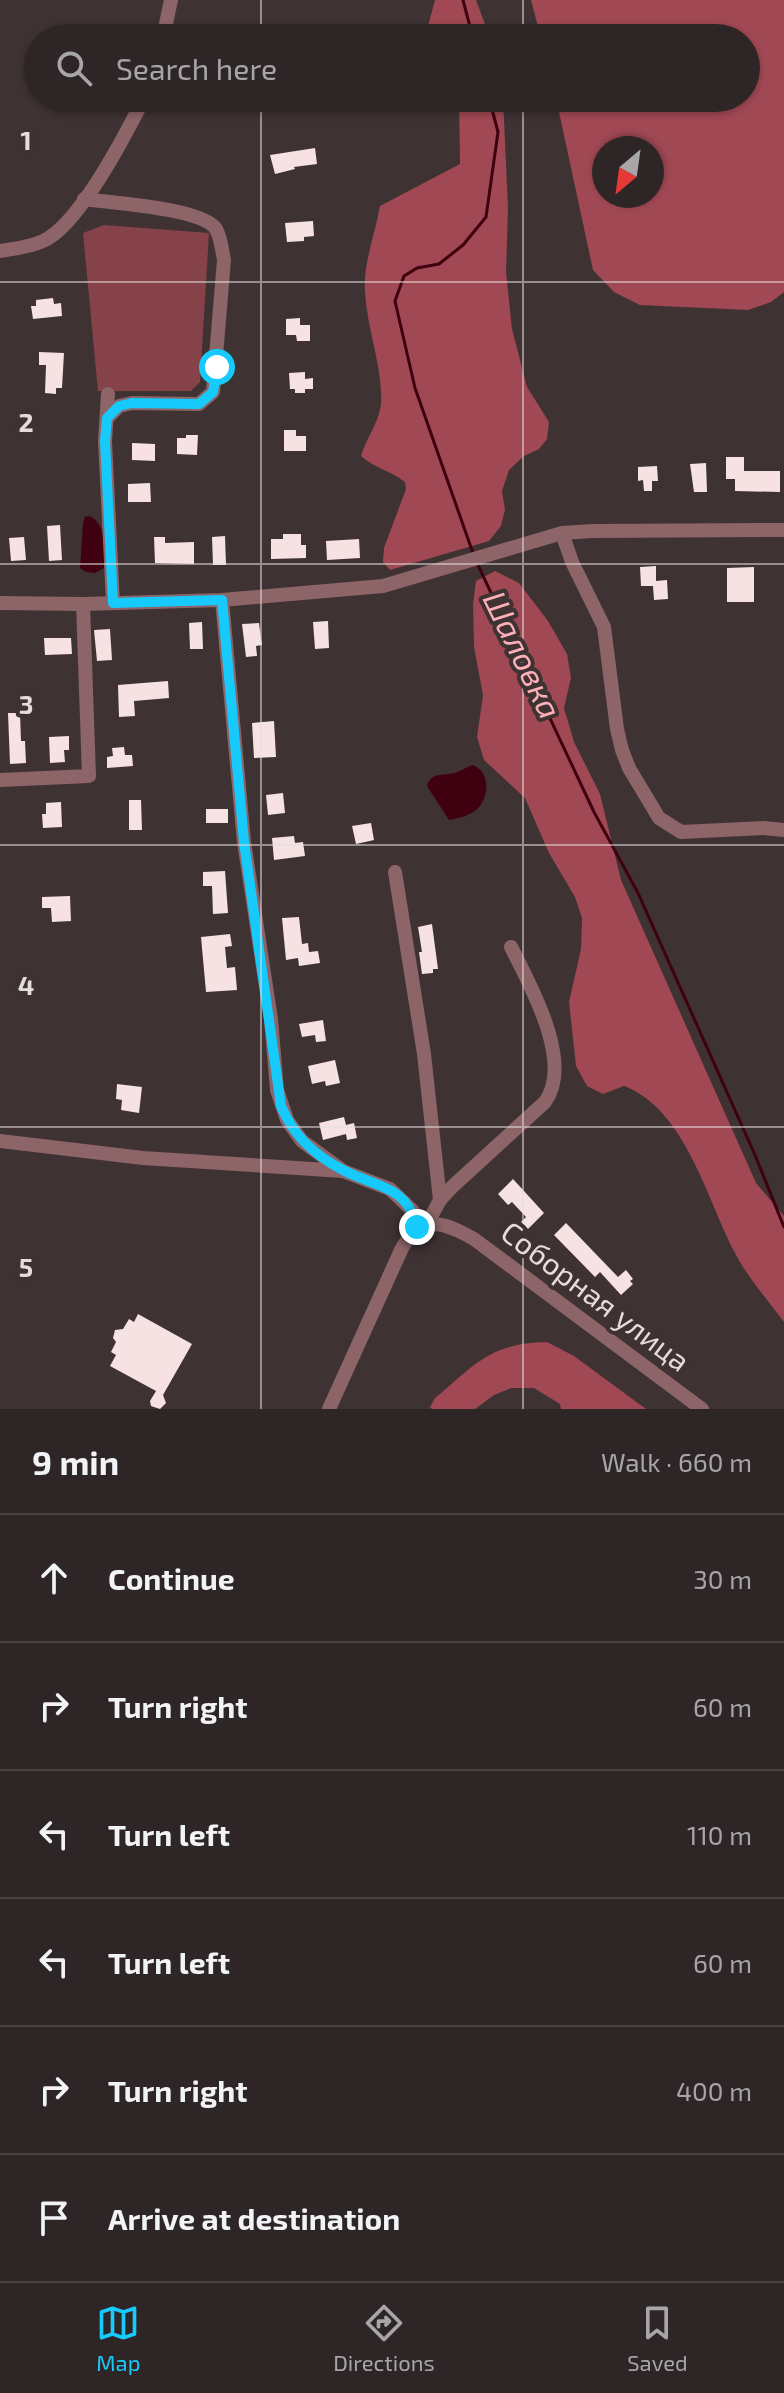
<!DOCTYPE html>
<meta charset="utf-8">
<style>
body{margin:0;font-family:"Exo 2",sans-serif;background:#3a3232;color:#f1f3f6}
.compass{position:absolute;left:592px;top:136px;width:72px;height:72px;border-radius:50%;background:#2e2626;box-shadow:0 2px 6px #0004;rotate:209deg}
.stop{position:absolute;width:24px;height:24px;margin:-18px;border:6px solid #16cafb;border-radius:50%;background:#fff}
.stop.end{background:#16cafb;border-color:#fff;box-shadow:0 2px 8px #0008}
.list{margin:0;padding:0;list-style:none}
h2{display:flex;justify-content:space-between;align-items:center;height:104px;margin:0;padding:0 32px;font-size:34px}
h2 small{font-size:26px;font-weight:400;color:#a7a5a7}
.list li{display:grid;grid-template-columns:52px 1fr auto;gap:24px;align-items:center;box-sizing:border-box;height:128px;padding:0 32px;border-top:2px solid #494343}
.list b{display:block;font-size:30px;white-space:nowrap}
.list em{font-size:26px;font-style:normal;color:#a7a5a7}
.icon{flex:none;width:44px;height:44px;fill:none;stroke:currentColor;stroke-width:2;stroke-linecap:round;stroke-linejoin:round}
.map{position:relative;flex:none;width:784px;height:1409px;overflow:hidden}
.search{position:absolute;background:#2e2626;box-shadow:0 2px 6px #0004;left:24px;right:24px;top:24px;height:88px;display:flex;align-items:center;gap:20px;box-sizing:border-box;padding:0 28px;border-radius:44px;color:#a7a5a7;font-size:30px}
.sheet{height:872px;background:#2e2626}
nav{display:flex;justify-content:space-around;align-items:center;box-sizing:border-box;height:112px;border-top:2px solid #494343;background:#2e2626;font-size:22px;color:#a7a5a7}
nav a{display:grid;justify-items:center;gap:4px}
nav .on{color:#16cafb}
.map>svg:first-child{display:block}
.green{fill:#854249}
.forest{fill:#a04853;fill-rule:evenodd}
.water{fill:#3f000f}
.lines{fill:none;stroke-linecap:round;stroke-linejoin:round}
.stream{stroke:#3f000f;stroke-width:3}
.building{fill:#f7e2e3}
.minor{stroke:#8d6467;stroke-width:14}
.route{stroke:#16cafb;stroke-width:10}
.grid{fill:none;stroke:#e4dcdd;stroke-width:2;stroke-opacity:0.55}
.labels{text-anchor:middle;stroke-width:8;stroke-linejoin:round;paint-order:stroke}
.street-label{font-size:30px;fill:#e4dcdd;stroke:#3e3233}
.water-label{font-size:32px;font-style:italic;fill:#fdb1b7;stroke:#3e3233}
.grid-label{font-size:26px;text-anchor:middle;font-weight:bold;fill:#e4dcdd;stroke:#3e3233;stroke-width:8;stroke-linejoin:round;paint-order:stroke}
</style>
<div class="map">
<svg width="784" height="1409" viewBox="0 0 784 1409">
<rect width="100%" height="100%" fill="#3e3233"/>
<polygon class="green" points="104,225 209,233 200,382 191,391 98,391 83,233"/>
<g class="forest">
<polygon points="435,0 476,0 490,38 434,38 427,30"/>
<path d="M531 0H784V292L771 302 748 310 640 305 614 292 593 270 556 98H746V38H541ZM652 148V196H604V148Z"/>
<path d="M459 98H503L508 208 506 272 512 329 527 387 549 422 547 439 539 449 524 456 509 470 502 491 505 510 501 526 489 541 390 570 383 562 384 548 406 489 405 482C391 471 374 468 361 456 366 438 379 423 381 404 383 367 367 330 365 292 363 263 375 235 380 206L460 164Z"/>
<path d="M495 571 519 583 548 621 567 654 571 678 564 708 574 742 600 794 621 880 756 1183 784 1216V1322C767 1299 747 1277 734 1251 707 1199 685 1109 624 1086L603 1094 587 1086 576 1066 569 1002 581 949 582 918 575 897 549 853 525 798 484 760 477 737 483 695 474 647 473 604 476 581Z"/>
<path d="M547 1342 574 1356 646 1409H561L560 1404 534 1388H511L494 1395 475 1409H432L430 1407 435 1398C476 1364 490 1343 547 1342Z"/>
</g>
<g class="water">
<path d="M89 516C107 523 105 551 104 568L95 573 86 572 80 568 83 523 85 517Z"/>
<path d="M473 765C489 772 490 792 480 806 473 815 460 818 449 820L427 786C431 772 442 776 454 773 461 771 467 767 473 765Z"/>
</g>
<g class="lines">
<g class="stream">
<polyline points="463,0 473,38"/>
<polyline points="474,556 415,388 395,301 404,276 417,268 439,264 463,245 486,217 498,132 489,98"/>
<polyline points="477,563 594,812 638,893 755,1155 784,1227"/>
</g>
</g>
<g class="building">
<polygon points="315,148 317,164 294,167 295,169 275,174 270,155"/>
<polygon points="313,221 314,236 304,237 304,241 287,242 285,223"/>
<polygon points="53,298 54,304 61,303 62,316 33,319 31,306 36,306 36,300"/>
<polygon points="300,318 300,325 310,325 310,341 297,341 296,335 286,335 286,319"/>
<polygon points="39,352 64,353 62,388 56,388 56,394 45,393 46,365 39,365"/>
<polygon points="305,372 305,379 313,378 313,389 305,389 305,393 295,393 295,389 290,389 289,373"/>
<polygon points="284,430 296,430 296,436 306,436 306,451 284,451"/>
<polygon points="186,435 198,435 197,455 177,454 177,438 186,438"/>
<polygon points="132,443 155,444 155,461 132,460"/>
<polygon points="726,457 744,457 744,471 780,471 780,492 735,491 735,479 726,479"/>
<polygon points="706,463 707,492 694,492 690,464"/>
<polygon points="657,466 658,481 652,481 652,491 644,491 643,480 638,481 638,467"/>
<polygon points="150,483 151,502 128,502 128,484"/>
<polygon points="60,525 62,560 49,561 47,526"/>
<polygon points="283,534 301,534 301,545 306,545 306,558 271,559 271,539 283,539"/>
<polygon points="225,536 226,565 213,565 212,537"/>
<polygon points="24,537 26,560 11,561 9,538"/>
<polygon points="154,537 165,537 165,543 194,542 194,564 155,563"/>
<polygon points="359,539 360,558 327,560 326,541"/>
<polygon points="656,566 656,581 667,580 668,599 654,600 653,586 641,586 640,567"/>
<polygon points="754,567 754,602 727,602 727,568"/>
<polygon points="328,621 329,648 315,649 313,622"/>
<polygon points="202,622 203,649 190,649 189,623"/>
<polygon points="259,623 262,645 256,646 257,656 246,657 242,624"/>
<polygon points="110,629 112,660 97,661 94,630"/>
<polygon points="44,638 71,638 72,654 45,655"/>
<polygon points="168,681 169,698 134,701 135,716 119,717 118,685"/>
<polygon points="8,713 20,713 21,741 25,741 26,763 10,764"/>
<polygon points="274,721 276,757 254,758 252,723"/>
<polygon points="69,736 69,750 64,750 65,762 50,763 49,737"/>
<polygon points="124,747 125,755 132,755 133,766 107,768 107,757 113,756 112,748"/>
<polygon points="283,793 285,813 268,815 266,795"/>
<polygon points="129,800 141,800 142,830 129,830"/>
<polygon points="61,802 62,827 43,828 42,814 46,814 46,803"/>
<rect x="206" y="809" width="22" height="14"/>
<polygon points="371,823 374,840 356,844 352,826"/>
<polygon points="294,836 295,843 303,842 305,856 274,860 272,838"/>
<polygon points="225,871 228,913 213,914 212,886 203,886 203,872"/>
<polygon points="70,896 71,921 52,922 51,908 42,908 42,897"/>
<polygon points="299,917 302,944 308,943 309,952 318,951 320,963 299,966 298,958 286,960 282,918"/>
<polygon points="432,924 438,969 433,969 433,973 422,974 419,952 422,952 418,927"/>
<polygon points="230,934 232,946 225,947 227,968 235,967 237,990 206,992 201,937"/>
<polygon points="323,1020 326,1041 316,1042 315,1035 302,1037 299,1024"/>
<polygon points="335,1060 340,1083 326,1086 325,1081 312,1084 308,1066"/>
<polygon points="117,1084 142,1087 139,1113 121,1110 122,1100 116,1099"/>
<polygon points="344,1117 346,1125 354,1123 357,1138 347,1140 346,1134 323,1140 319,1123"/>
<polygon points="513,1179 544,1213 528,1229 521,1222 526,1217 512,1202 508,1205 498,1194"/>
<polygon points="566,1223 618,1277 626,1270 633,1279 630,1281 633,1284 621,1295 600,1272 595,1277 554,1235"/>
<polygon points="138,1314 192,1344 163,1395 166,1403 160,1409 151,1406 150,1401 156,1391 110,1366 116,1355 111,1352 116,1342 113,1338 115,1330 123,1329 129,1319 134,1322"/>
</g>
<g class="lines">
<g class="minor">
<polyline points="163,38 171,0"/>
<path d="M84 199C111 203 202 208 216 229 221 238 222 250 224 260L213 392 199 404 132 403 119 406 107 418"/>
<path d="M0 251C14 249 30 247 43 241 79 225 126 134 144 98"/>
<polyline points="108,394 105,441 113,603"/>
<polyline points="562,533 572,562 604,627 617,729 622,750 629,768 659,818 681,832 764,828 784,830"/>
<polyline points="222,600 244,842 271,1019 277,1090 287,1120 302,1141 343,1171"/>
<polyline points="0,603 83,604 222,600 383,586 562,533 592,531 784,530"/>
<polyline points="0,780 89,776 83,604"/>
<polyline points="395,872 424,1054 440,1200"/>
<polyline points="0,1141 143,1158 343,1171 390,1189 413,1211 417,1227"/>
<path d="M427 1224 440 1200 453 1186 545 1102C574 1062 530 985 511 947"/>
<path d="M329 1409 402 1248C422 1214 444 1222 474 1239L702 1409"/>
</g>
</g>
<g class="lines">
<path class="route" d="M217 367 213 392 199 404 132 403 119 406 107 418 105 441 113 603 222 600 244 842 281 1106C293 1135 313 1154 341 1169 373 1187 407 1184 417 1227"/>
</g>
<path class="grid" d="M261 0V38M523 0V38M261 98V1409M523 98V1409M0 282H784M0 564H784M0 845H784M0 1127H784"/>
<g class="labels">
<g class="street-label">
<text transform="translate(595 1297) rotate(37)" y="10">Соборная улица</text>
</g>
<g class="water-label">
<text transform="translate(522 655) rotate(64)" y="11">Шаловка</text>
</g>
</g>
<g class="grid-label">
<text x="26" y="150">1</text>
<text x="26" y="432">2</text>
<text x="26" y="714">3</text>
<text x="26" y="995">4</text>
<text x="26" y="1277">5</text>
</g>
</svg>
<svg class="compass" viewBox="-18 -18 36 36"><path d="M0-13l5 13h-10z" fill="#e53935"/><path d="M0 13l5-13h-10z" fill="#a7a5a7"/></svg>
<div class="stop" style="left:217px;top:367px"></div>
<div class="stop end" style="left:417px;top:1227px"></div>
<div class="search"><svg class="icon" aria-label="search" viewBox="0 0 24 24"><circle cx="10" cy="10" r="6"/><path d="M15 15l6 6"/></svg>Search here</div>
</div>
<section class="sheet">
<h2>9 min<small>Walk · 660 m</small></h2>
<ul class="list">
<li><svg class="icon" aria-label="ahead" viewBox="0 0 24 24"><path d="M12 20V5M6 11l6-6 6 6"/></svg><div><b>Continue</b></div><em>30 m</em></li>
<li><svg class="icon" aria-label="right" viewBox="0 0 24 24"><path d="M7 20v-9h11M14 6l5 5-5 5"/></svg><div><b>Turn right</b></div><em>60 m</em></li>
<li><svg class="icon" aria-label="left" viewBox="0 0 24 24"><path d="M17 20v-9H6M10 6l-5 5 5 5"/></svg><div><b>Turn left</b></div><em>110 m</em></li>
<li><svg class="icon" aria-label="left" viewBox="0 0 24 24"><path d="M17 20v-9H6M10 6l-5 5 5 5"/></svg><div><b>Turn left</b></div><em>60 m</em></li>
<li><svg class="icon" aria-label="right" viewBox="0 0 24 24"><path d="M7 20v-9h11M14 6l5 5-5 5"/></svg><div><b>Turn right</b></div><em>400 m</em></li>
<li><svg class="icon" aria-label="arrive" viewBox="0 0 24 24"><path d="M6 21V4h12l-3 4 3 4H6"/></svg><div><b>Arrive at destination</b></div></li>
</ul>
</section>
<nav>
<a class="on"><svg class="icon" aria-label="map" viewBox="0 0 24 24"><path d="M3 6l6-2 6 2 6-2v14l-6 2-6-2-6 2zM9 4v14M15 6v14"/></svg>Map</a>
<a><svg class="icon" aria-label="directions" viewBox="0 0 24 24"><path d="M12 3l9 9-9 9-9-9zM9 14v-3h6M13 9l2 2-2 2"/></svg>Directions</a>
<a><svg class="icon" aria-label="saved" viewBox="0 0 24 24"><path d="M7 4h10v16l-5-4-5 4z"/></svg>Saved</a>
</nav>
